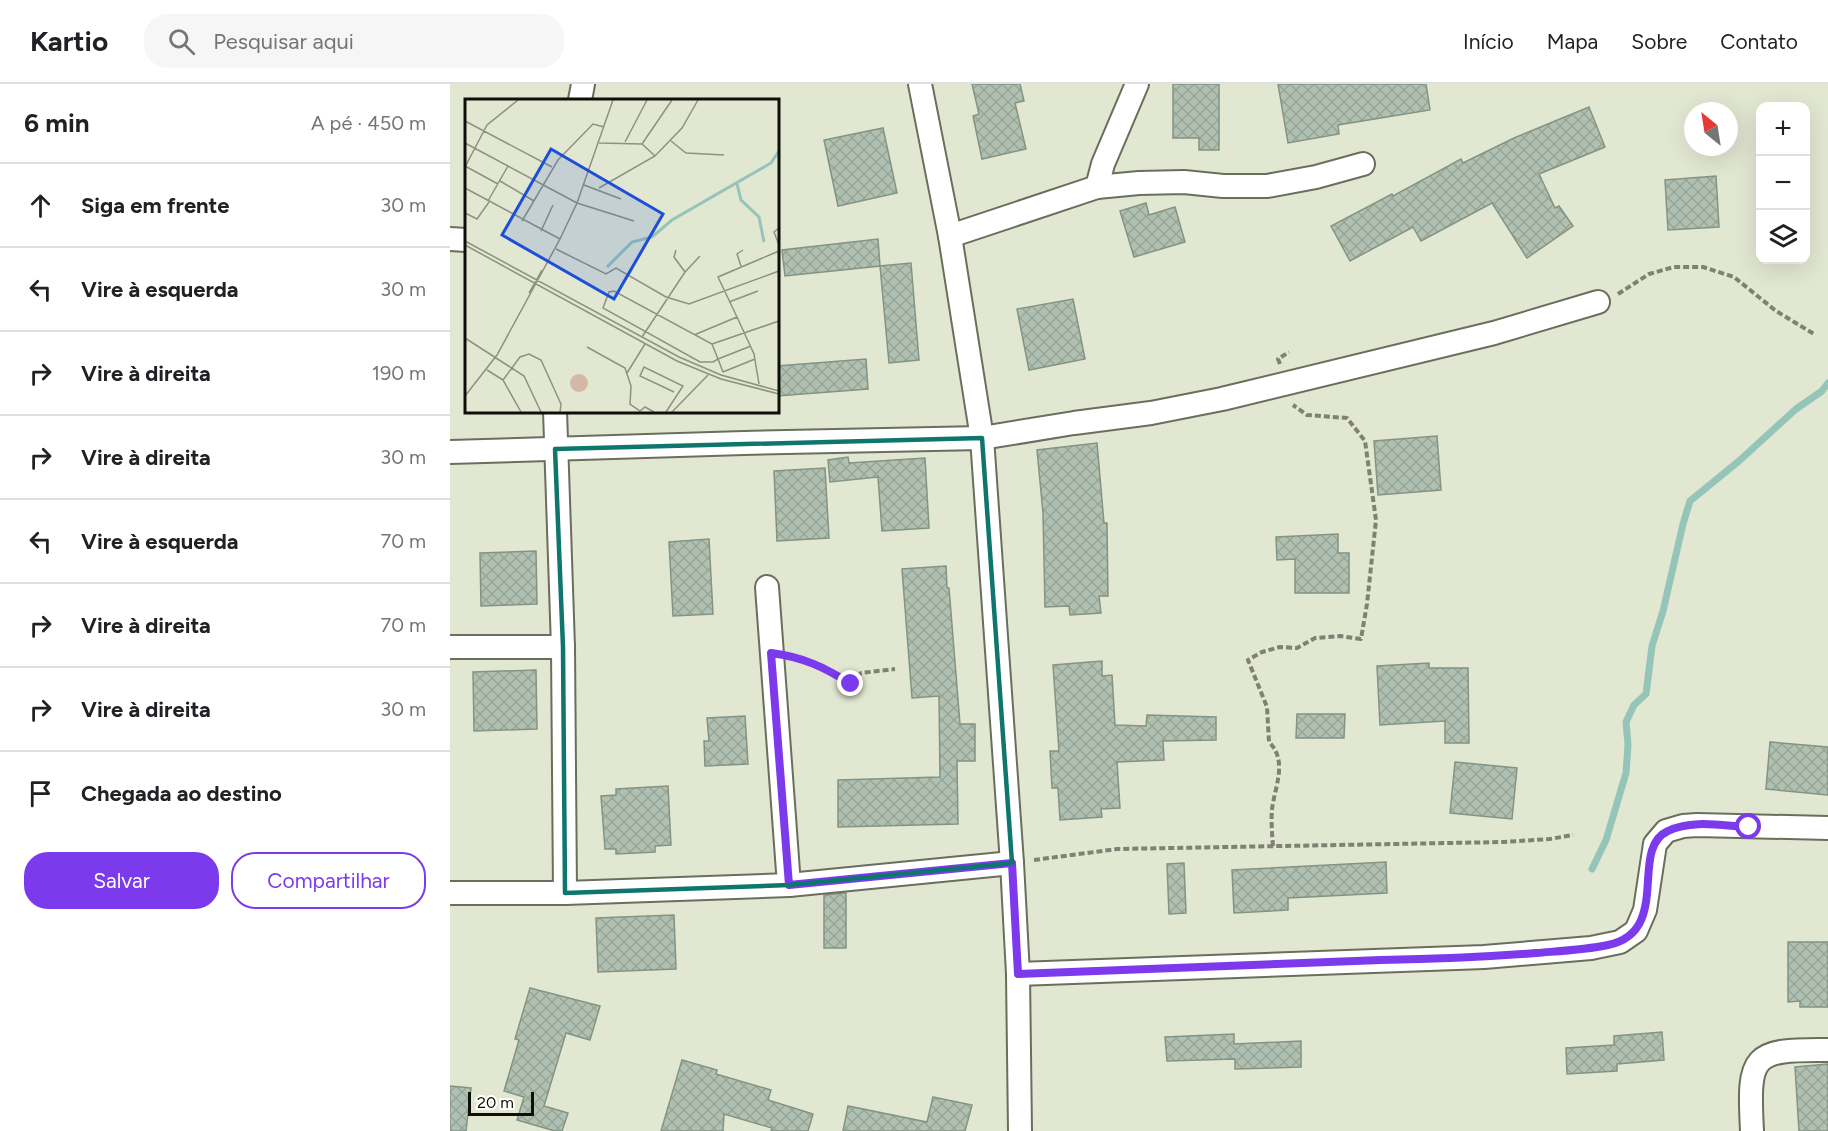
<!DOCTYPE html>
<html lang="pt">
<meta charset="utf-8">
<style>
body{margin:0;font-family:Figtree,sans-serif;background:#f6f6f6;color:#202124}
.controls{position:absolute;right:18px;top:18px;display:grid;overflow:hidden;border-radius:12px;box-shadow:0 6px 24px #0002}
.controls button{width:54px;height:54px;display:grid;place-items:center;padding:0;border:0;border-bottom:2px solid #e0e0e0;background:#fff;color:#202124;font:30px sans-serif}
.compass{position:absolute;left:1234px;top:18px;width:54px;height:54px;border-radius:50%;background:#fff;box-shadow:0 6px 24px #0002;rotate:330deg}
.scale{position:absolute;left:18px;bottom:15px;width:66px;box-sizing:border-box;padding-left:6px;border:3px solid #0d0f08;border-top:0;font-size:16px;line-height:21px;white-space:nowrap;color:#0d0f08;-webkit-text-stroke:4px #fff;paint-order:stroke}
.stop{position:absolute;width:18px;height:18px;margin:-14px;border:4px solid #7c3aed;border-radius:50%;background:#fff}
.stop.end{background:#7c3aed;border-color:#fff;box-shadow:0 2px 6px #0008}
.list{margin:0;padding:0;list-style:none}
h2{display:flex;justify-content:space-between;align-items:center;height:78px;margin:0;padding:0 24px;font-size:26px}
h2 small{font-size:20px;font-weight:400;color:#757577}
.list li{display:grid;grid-template-columns:39px 1fr auto;gap:18px;align-items:center;box-sizing:border-box;height:84px;padding:0 24px;border-top:2px solid #e0e0e0}
.list b{display:block;font-size:22px;white-space:nowrap}
.list em{font-size:20px;font-style:normal;color:#757577}
.actions{display:flex;gap:12px;padding:18px 24px}
.actions a{flex:1;padding:14px 0;border:2px solid #7c3aed;border-radius:24px;text-align:center;font-size:21px;color:#7c3aed}
.actions .main{background:#7c3aed;color:#fff}
.icon{flex:none;width:33px;height:33px;fill:none;stroke:currentColor;stroke-width:2;stroke-linecap:round;stroke-linejoin:round}
.map{position:relative;flex:none;width:1378px;height:1047px;overflow:hidden}
header{display:flex;align-items:center;gap:36px;box-sizing:border-box;height:84px;padding:0 30px;background:#fff;border-bottom:2px solid #e0e0e0}
header strong{font-size:28px}
nav{display:flex;gap:33px;margin-inline-start:auto;font-size:21px}
.search{width:420px;height:54px;background:#f6f6f6;display:flex;align-items:center;gap:15px;box-sizing:border-box;padding:0 21px;border-radius:24px;color:#757577;font-size:22px}
main{display:flex}
aside{flex:1;background:#fff}
.map>svg:first-child{display:block}
.lines{fill:none;stroke-linecap:round;stroke-linejoin:round}
.stream{stroke:#95c4b9;stroke-width:7}
.building{fill:url(#building-cross-hatch);stroke:#839384;stroke-width:1.5}
.minor-casing{stroke:#6a6e5c;stroke-width:26}
.path{stroke:#7e8173;stroke-width:4;stroke-dasharray:6 3;stroke-linecap:butt}
.minor{stroke:#fff;stroke-width:22}
.route{stroke:#7c3aed;stroke-width:8}
.marked{fill:none;stroke:#0f766e;stroke-width:4.5;stroke-linejoin:round}
.inset-river{fill:none;stroke:#95c4b9;stroke-width:3}
.inset-road{fill:none;stroke:#8d9181;stroke-width:1.5}
.view{fill:#1d4ed8;fill-opacity:0.15;stroke:#1d4ed8;stroke-width:3}
.inset-edge{fill:none;stroke:#0d0f08;stroke-width:3}
</style>
<header>
<strong>Kartio</strong>
<div class="search"><svg class="icon" aria-label="search" viewBox="0 0 24 24"><circle cx="10" cy="10" r="6"/><path d="M15 15l6 6"/></svg>Pesquisar aqui</div>
<nav><a>Início</a><a>Mapa</a><a>Sobre</a><a>Contato</a></nav>
</header>
<main>
<aside>
<h2>6 min<small>A pé · 450 m</small></h2>
<ul class="list">
<li><svg class="icon" aria-label="ahead" viewBox="0 0 24 24"><path d="M12 20V5M6 11l6-6 6 6"/></svg><div><b>Siga em frente</b></div><em>30 m</em></li>
<li><svg class="icon" aria-label="left" viewBox="0 0 24 24"><path d="M17 20v-9H6M10 6l-5 5 5 5"/></svg><div><b>Vire à esquerda</b></div><em>30 m</em></li>
<li><svg class="icon" aria-label="right" viewBox="0 0 24 24"><path d="M7 20v-9h11M14 6l5 5-5 5"/></svg><div><b>Vire à direita</b></div><em>190 m</em></li>
<li><svg class="icon" aria-label="right" viewBox="0 0 24 24"><path d="M7 20v-9h11M14 6l5 5-5 5"/></svg><div><b>Vire à direita</b></div><em>30 m</em></li>
<li><svg class="icon" aria-label="left" viewBox="0 0 24 24"><path d="M17 20v-9H6M10 6l-5 5 5 5"/></svg><div><b>Vire à esquerda</b></div><em>70 m</em></li>
<li><svg class="icon" aria-label="right" viewBox="0 0 24 24"><path d="M7 20v-9h11M14 6l5 5-5 5"/></svg><div><b>Vire à direita</b></div><em>70 m</em></li>
<li><svg class="icon" aria-label="right" viewBox="0 0 24 24"><path d="M7 20v-9h11M14 6l5 5-5 5"/></svg><div><b>Vire à direita</b></div><em>30 m</em></li>
<li><svg class="icon" aria-label="arrive" viewBox="0 0 24 24"><path d="M6 21V4h12l-3 4 3 4H6"/></svg><div><b>Chegada ao destino</b></div></li>
</ul>
<div class="actions"><a class="main">Salvar</a><a>Compartilhar</a></div>
</aside>
<div class="map">
<svg width="1378" height="1047" viewBox="0 0 1378 1047">
<defs>
<pattern id="building-cross-hatch" width="8" height="8" patternUnits="userSpaceOnUse" patternTransform="scale(1.5)"><rect width="8" height="8" fill="#b0c1b2"/><path d="M0 0l8 8M0 8l8-8" fill="none" stroke="#96a598"/></pattern>
</defs>
<rect width="100%" height="100%" fill="#e2e7d2"/>
<g class="lines">
<polyline class="stream" points="1142,785 1156,756 1176,689 1178,661 1176,638 1184,621 1196,610 1202,562 1213,527 1233,440 1240,417 1289,377 1346,325 1372,307 1378,299"/>
</g>
<g class="building">
<polygon points="522,0 570,0 574,17 565,19 576,65 532,75 523,32 529,30"/>
<polygon points="723,0 769,0 769,66 749,66 749,54 723,54"/>
<polygon points="828,0 976,0 980,26 888,41 889,50 838,59"/>
<polygon points="1139,23 1155,63 1089,90 1105,124 1109,122 1123,142 1077,174 1042,119 971,157 963,143 900,177 881,142 942,110 943,112 1011,75 1013,79 1064,54"/>
<polygon points="433,44 447,109 388,122 374,56"/>
<polygon points="1266,92 1269,143 1218,146 1215,96"/>
<polygon points="696,119 699,131 725,123 735,158 684,173 670,127"/>
<polygon points="428,155 430,182 335,192 332,166"/>
<polygon points="461,179 469,276 439,279 430,182"/>
<polygon points="623,215 635,275 579,286 567,225"/>
<polygon points="416,275 418,305 327,312 327,282"/>
<polygon points="987,352 991,406 928,411 924,357"/>
<polygon points="647,359 654,439 657,439 658,512 649,512 651,529 620,531 619,522 595,523 593,429 587,366"/>
<polygon points="398,373 399,379 475,374 479,444 432,447 428,393 380,398 378,376"/>
<polygon points="375,384 379,454 327,457 324,387"/>
<polygon points="888,450 888,469 899,469 899,509 845,509 845,475 827,476 826,453"/>
<polygon points="259,455 263,530 223,532 219,458"/>
<polygon points="86,467 87,520 31,522 30,469"/>
<polygon points="496,482 497,504 499,504 510,640 525,640 525,677 507,677 508,740 388,743 388,696 490,693 489,612 462,614 452,485"/>
<polygon points="652,577 652,592 662,591 665,641 696,642 697,631 766,633 766,656 713,657 714,676 667,678 670,724 651,725 652,733 610,736 608,704 602,704 600,667 609,667 603,581"/>
<polygon points="979,579 979,584 1018,584 1019,659 995,659 995,637 930,641 927,582"/>
<polygon points="86,586 87,645 24,647 23,588"/>
<polygon points="847,630 895,630 894,654 846,654"/>
<polygon points="295,632 298,680 255,682 254,657 259,657 257,634"/>
<polygon points="1320,658 1378,663 1378,711 1316,705"/>
<polygon points="1005,678 1067,684 1062,735 1000,729"/>
<polygon points="218,702 221,761 205,762 205,768 166,770 166,765 155,765 151,712 166,711 166,705"/>
<polygon points="936,778 937,809 838,814 838,826 784,829 782,786"/>
<polygon points="734,779 736,829 719,830 717,780"/>
<polygon points="396,809 396,864 374,864 374,811"/>
<polygon points="224,831 226,885 148,888 146,834"/>
<polygon points="1338,858 1378,858 1378,923 1350,923 1350,917 1338,918"/>
<polygon points="80,904 150,922 140,956 116,949 94,1022 118,1029 112,1047 105,1047 67,1036 74,1013 54,1007 69,956 65,955"/>
<polygon points="1212,948 1214,976 1167,980 1167,987 1117,990 1116,964 1164,961 1164,952"/>
<polygon points="784,950 784,960 851,957 851,983 785,985 785,975 717,977 715,953"/>
<polygon points="232,976 267,986 266,990 321,1006 318,1016 363,1030 358,1047 321,1047 322,1044 274,1030 273,1047 211,1047"/>
<polygon points="1378,980 1378,1047 1349,1047 1345,983"/>
<polygon points="0,1002 21,1004 16,1047 0,1047"/>
<polygon points="483,1013 522,1021 515,1047 393,1047 398,1022 477,1038"/>
</g>
<g class="lines">
<g class="minor-casing">
<g id="minor">
<polyline points="470,0 500,152 532,354 562,779 568,890 570,1047"/>
<polyline points="130,16 133,0"/>
<polyline points="647,103 653,80 687,0"/>
<polyline points="500,152 647,103 689,99 734,98 773,102 817,102 866,93 913,80"/>
<polyline points="0,155 16,156"/>
<polyline points="105,327 113,563 115,809"/>
<polyline points="0,368 294,359 532,354 624,339 701,329 772,315 1044,249 1148,218"/>
<polyline points="317,503 339,801"/>
<polyline points="0,563 113,563"/>
<polyline points="0,809 115,809 339,801 562,779"/>
<polyline points="568,890 1034,873 1141,864 1170,858 1186,847 1195,826 1205,760 1216,747 1233,742 1247,741 1378,744"/>
<path d="M1302 1047C1298 971 1301 965 1378 966"/>
</g>
</g>
<g class="path">
<polyline points="1168,210 1199,190 1224,183 1253,183 1284,193 1326,227 1364,250"/>
<polyline points="830,280 828,275 839,268"/>
<polyline points="345,574 373,582 401,600 411,589 445,585"/>
<path d="M823 762C822 750 821 737 822 725 825 702 838 677 819 658L817 623 798 576 812 568 830 563 847 564 865 554 890 552 911 555 917 520 926 436 915 357 897 334 857 331 843 321"/>
<polyline points="584,776 667,765 1054,758 1100,755 1123,751"/>
</g>
<use href="#minor" class="minor"/>
</g>
<g class="lines">
<path class="route" d="M401 600C374 583 353 573 321 569L339 801 562 779 568 890C689 886 810 881 931 876 983 875 1034 873 1086 869 1110 867 1134 866 1158 861 1223 847 1178 765 1218 747 1242 735 1274 742 1299 743"/>
</g>
<path class="marked" d="M532 354 562 779 339 801 115 809 113 563 105 365Z"/>
<g transform="translate(15 15)">
<rect width="314" height="314" fill="#e2e7d2"/>
<path d="M105 284a9 9 0 1 1 18 0a9 9 0 1 1-18 0Z" fill="#d4b8a5"/>
<path class="inset-river" d="M272 85 276 101 294 118 299 143M142 168 167 143 187 138 207 121 306 64 314 52"/>
<path class="inset-road" d="M0 22 87 68M206 42 221 54 259 56M160 43 182 1M0 44 112 104 169 122M134 44 177 45 190 57M177 45 207 1M0 67 33 85M0 68 22 26 53 1M35 82 69 102M119 86 156 100M0 89 95 140M134 89 190 57 217 29 233 1M23 102 43 67M0 114 12 120 24 103M57 122 93 61 128 25 139 28M314 129 309 133 314 146M76 132 88 106M0 142 214 258 256 276 314 292M0 146 212 262 256 280 314 295M91 150 141 175 151 169 201 198 224 205 314 172M211 151 209 158 220 173 235 157M276 167 272 155 278 151M64 194 77 171M264 203 293 192M272 218 289 255 294 285M229 236 272 218 253 178 314 152M177 238 220 173M0 239 59 277 76 313M247 245 314 222M122 248 160 269 166 287 165 305 175 312 180 308 189 313M22 271 38 281M258 273 253 260 247 245 149 192 144 193 138 209 235 263H248L253 260 286 247M258 273 290 260M162 274 180 245M0 297 32 256 95 140 112 104 148 1M56 313 38 281 55 258 64 255 76 261 96 305 95 313M201 313 218 287 179 268 175 277 209 293M207 313 243 276"/>
<path class="view" d="M86 50 198 115 149 200 37 136Z"/>
<rect width="314" height="314" class="inset-edge"/>
</g>
</svg>
<div class="controls">
<button>+</button>
<button>−</button>
<button><svg class="icon" aria-label="layers" viewBox="0 0 24 24"><path d="M12 4l9 5-9 5-9-5zM3 14l9 5 9-5"/></svg></button>
</div>
<svg class="compass" viewBox="-18 -18 36 36"><path d="M0-13l5 13h-10z" fill="#e53935"/><path d="M0 13l5-13h-10z" fill="#757577"/></svg>
<div class="scale">20 m</div>
<div class="stop" style="left:1299px;top:743px"></div>
<div class="stop end" style="left:401px;top:600px"></div>
</div>
</main>
